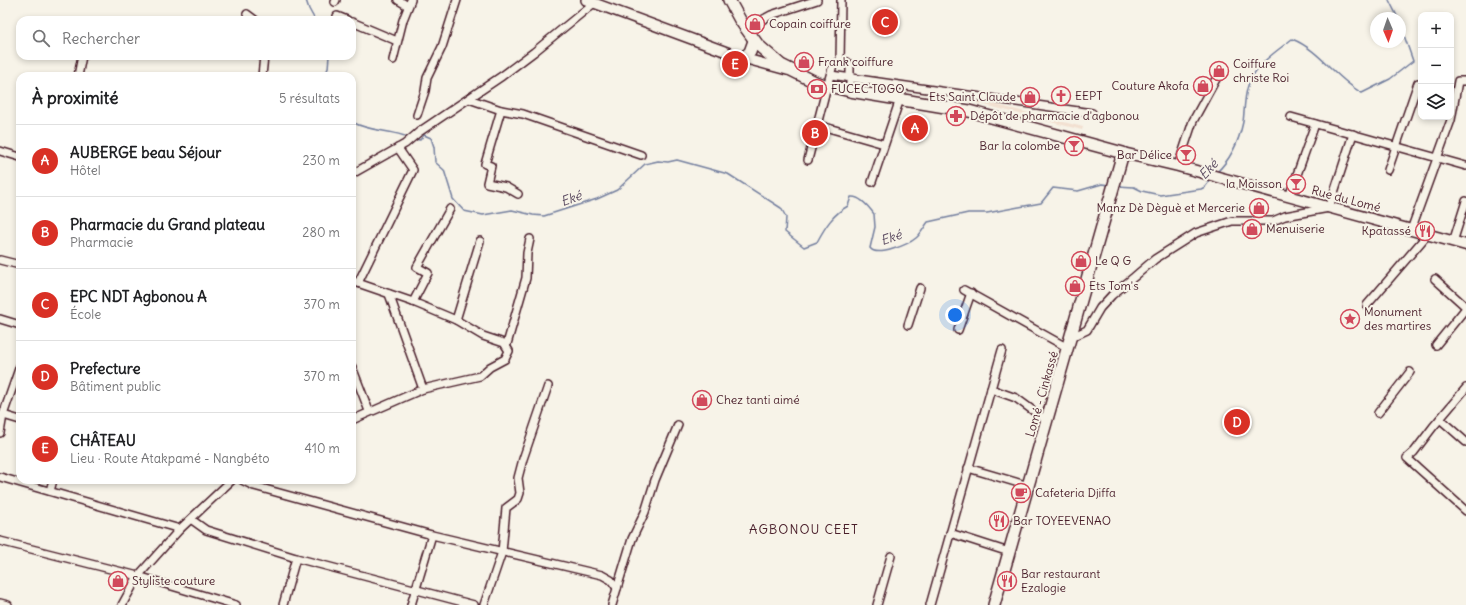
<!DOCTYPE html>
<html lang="fr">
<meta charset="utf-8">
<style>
body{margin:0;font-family:Delius,sans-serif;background:#f6f6f6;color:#202124}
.controls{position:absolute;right:12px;top:12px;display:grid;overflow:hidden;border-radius:8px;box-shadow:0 2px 6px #0003}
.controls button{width:36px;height:36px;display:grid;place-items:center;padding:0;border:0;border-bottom:1px solid #e0e0e0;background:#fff;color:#202124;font:20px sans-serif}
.compass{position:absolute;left:1370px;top:12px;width:36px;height:36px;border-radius:50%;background:#fff;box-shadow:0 2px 6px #0003;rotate:178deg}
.you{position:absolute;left:955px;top:315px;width:14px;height:14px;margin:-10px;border:3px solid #fff;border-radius:50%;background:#1a73e8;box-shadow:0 0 0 6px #1a73e833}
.badge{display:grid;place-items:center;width:26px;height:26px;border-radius:50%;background:#d93025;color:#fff;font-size:13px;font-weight:700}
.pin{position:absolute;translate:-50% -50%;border:2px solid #fff;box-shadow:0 1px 4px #0006}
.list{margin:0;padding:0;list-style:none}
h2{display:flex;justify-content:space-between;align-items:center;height:52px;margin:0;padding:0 16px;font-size:17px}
h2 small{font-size:13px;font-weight:400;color:#757577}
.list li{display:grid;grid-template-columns:26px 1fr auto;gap:12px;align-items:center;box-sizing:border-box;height:72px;padding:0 16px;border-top:1px solid #e0e0e0}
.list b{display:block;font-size:15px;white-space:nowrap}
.list p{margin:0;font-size:13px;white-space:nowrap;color:#757577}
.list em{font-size:13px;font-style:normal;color:#757577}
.icon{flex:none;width:22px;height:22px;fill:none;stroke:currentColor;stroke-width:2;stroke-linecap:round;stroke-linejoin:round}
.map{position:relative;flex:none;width:1466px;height:605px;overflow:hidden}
.search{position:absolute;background:#fff;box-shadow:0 2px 6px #0003;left:16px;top:16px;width:340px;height:44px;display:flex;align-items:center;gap:10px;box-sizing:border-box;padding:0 14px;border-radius:12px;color:#757577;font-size:15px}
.panel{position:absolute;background:#fff;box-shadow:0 2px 6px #0003;left:16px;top:72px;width:340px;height:412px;border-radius:12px}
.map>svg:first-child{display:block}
.built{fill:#f2e0d1}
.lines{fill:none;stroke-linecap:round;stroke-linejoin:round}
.stream{stroke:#737e9e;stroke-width:1.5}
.minor-casing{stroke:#4a1f2b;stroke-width:10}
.secondary-casing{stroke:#4a1f2b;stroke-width:12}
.primary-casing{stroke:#4a1f2b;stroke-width:13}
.trunk-casing{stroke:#4a1f2b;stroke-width:14}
.minor{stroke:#f7f3e8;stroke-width:7}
.secondary{stroke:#f7f3e8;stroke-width:9}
.primary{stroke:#f7f3e8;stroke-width:10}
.trunk{stroke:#f7f3e8;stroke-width:11}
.labels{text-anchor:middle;stroke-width:4;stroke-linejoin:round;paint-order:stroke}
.poi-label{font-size:12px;fill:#4a1f2b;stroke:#f7f3e8;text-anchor:start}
.street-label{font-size:12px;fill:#4a1f2b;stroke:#f7f3e8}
.water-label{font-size:13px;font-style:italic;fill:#5f4f64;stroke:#f7f3e8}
.neighbourhood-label{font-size:13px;letter-spacing:1px;fill:#4a1f2b;stroke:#f7f3e8}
</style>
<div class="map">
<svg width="1466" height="605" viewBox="0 0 1466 605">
<rect width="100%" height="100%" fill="#f7f3e8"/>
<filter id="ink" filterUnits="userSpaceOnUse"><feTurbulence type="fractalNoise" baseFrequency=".025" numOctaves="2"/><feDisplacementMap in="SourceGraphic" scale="8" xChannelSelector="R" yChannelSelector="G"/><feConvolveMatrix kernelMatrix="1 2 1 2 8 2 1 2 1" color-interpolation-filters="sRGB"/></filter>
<g filter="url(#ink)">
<polygon class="built" points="974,99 1083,127 1082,130 973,102"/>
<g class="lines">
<g class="stream">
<polyline points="306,0 309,9 315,20"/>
<polyline points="1389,0 1398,18"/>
<polyline points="325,76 328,68 329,56"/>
<path d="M352 122C373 133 390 129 410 138"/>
<path d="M413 139 420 140 424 135 431 138 434 147 435 162 444 170 453 199 464 211 483 215 512 210 533 215 544 216 597 199 617 190 645 164 658 161 668 162 677 160 728 174 781 208 786 217 785 232 804 247 817 242C825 227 833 214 848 206L851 197C860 196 869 207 874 214L875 227 870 248C877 258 909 244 916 238 921 234 924 227 928 222L968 213H987L1041 203 1053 188 1078 191 1102 184 1110 185"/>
<path d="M1216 173C1230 160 1239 141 1243 122 1245 107 1244 90 1252 77 1262 60 1277 51 1292 39 1320 50 1336 79 1362 93L1390 79 1413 61 1400 24"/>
<polyline points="1117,186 1134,187 1142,191 1160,195 1201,189 1205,187 1211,179"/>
</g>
<g class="minor-casing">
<g id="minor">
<polyline points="398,0 408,6"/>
<polyline points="335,2 336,0"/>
<polyline points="247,14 255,20"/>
<polyline points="337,16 347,20"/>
<polyline points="352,22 397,41"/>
<polyline points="746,29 771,15 817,0"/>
<polyline points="393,60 403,20 411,0"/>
<polyline points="840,61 847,62 850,65 850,88"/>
<polyline points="831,75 1092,113"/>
<polyline points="78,76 82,56"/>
<polyline points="262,76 264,56"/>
<polyline points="829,79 833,65 840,61 841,0"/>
<polyline points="469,99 501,110 523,114 641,155"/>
<polyline points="501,110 485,164 491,166 487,183 506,187 518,194"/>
<polyline points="417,115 425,91 427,78 442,47 457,0"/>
<polyline points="1291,117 1466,166"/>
<polyline points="818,125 884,144"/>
<polyline points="0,151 20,157"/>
<polyline points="808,160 827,86"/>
<polyline points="1178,166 1193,121 1222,68"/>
<polyline points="1388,170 1418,83"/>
<polyline points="352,174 405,144 419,132 502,76 534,52 594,3"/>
<polyline points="872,182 900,99"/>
<polyline points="1289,197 1315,124"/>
<polyline points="1411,230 1451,120 1458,81 1466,81"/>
<polyline points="1453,242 1466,201"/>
<polyline points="0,260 20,265"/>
<polyline points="1435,279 1466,307"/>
<polyline points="352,281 413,302 456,320 483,336 504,343 509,351 505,359 490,367 480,376 423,389 352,420"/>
<polyline points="358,283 413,170 398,148"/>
<polyline points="964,290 1068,348"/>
<polyline points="389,294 423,389"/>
<polyline points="413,302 428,273 417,267 450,209"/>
<polyline points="1367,305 1428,234"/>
<polyline points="0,319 20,325"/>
<polyline points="456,320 480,241"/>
<polyline points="908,325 920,288"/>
<polyline points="958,330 971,293"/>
<polyline points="1072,337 1087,330 1100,308 1112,295 1134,277 1155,259 1196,233 1232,221 1273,221 1285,216 1329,208 1353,134"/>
<polyline points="507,344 526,278 527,253 530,239"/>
<polyline points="1436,345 1466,308"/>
<polyline points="352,367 369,411"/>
<polyline points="1466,388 1433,427 1414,452 1407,458 1466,511"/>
<polyline points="991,389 1016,398 1047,421"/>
<polyline points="1378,413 1410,372"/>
<polyline points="0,414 20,420"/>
<polyline points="1440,419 1466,442"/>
<polyline points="0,433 3,415 20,366"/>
<polyline points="968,468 1029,486"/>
<polyline points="0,477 180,529"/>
<polyline points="242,480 254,486 432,535 602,575 611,580 617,588"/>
<polyline points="50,491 53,480"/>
<polyline points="192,520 206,530 296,558 474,605"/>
<polyline points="950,533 1009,552"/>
<polyline points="0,541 138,576 236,605"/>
<polyline points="0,603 8,605"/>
<polyline points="122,605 138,576 180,529 232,480"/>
<polyline points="283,605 296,558"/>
<polyline points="411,605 432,535"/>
<polyline points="484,605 502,552 506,508 518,499 520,493 518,478 523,459 548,386"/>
<polyline points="612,605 632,539 645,512 655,480 678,425"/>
<polyline points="877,605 891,556"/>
<polyline points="930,605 1002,350"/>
</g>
</g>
<g class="secondary-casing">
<polyline id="secondary" points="586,0 743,58 787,70"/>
</g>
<g class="primary-casing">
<polyline id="primary" points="1123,153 1178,166 1466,245"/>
</g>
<g class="trunk-casing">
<g id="trunk">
<polyline points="729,0 740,20 758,45 781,65 817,83 850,91 969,111 1123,153 994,605"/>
<polyline points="743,58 750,52 754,41"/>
</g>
</g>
<use href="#minor" class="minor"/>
<use href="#secondary" class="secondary"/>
<use href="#primary" class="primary"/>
<use href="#trunk" class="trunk"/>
</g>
</g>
<defs>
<g id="shop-ring" transform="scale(1)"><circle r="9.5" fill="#f7f3e8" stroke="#d1495b" stroke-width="1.5"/><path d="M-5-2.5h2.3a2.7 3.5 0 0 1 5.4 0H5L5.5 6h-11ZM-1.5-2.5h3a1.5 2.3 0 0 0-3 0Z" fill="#d1495b"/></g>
<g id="bank-ring" transform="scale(1)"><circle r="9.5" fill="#f7f3e8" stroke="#d1495b" stroke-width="1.5"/><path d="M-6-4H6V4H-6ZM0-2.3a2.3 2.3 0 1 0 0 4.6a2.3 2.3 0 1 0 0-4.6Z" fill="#d1495b"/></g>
<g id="church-ring" transform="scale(1)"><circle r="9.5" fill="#f7f3e8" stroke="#d1495b" stroke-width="1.5"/><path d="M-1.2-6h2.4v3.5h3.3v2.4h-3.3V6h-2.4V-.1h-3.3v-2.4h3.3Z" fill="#d1495b"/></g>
<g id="pharmacy-ring" transform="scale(1)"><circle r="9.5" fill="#f7f3e8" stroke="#d1495b" stroke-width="1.5"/><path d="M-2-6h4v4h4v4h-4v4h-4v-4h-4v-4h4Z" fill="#d1495b"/></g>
<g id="bar-ring" transform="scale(1)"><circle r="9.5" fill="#f7f3e8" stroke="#d1495b" stroke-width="1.5"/><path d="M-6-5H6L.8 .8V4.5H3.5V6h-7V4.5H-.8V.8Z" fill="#d1495b"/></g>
<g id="restaurant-ring" transform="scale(1)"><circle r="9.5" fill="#f7f3e8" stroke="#d1495b" stroke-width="1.5"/><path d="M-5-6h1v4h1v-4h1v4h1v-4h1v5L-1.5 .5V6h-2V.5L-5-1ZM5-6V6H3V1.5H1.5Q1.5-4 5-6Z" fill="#d1495b"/></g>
<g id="sight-ring" transform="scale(1)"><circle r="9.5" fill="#f7f3e8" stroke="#d1495b" stroke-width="1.5"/><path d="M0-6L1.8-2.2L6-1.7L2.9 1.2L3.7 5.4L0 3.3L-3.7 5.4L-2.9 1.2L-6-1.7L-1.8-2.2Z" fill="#d1495b"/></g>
<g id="cafe-ring" transform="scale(1)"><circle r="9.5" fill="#f7f3e8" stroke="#d1495b" stroke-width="1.5"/><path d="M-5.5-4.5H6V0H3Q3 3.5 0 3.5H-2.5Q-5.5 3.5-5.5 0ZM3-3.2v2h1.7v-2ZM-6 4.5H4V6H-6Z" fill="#d1495b"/></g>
</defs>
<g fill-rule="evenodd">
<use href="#shop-ring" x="755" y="24"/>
<use href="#shop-ring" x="804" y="62"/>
<use href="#shop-ring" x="1219" y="71"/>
<use href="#shop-ring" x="1203" y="86"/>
<use href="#bank-ring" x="817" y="89"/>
<use href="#church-ring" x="1061" y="96"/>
<use href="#shop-ring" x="1030" y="97"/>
<use href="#pharmacy-ring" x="956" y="116"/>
<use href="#bar-ring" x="1074" y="146"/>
<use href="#bar-ring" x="1186" y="155"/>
<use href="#bar-ring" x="1296" y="184"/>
<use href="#shop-ring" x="1259" y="208"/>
<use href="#shop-ring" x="1252" y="229"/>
<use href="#restaurant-ring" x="1425" y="231"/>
<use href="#shop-ring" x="1081" y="261"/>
<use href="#shop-ring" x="1075" y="286"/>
<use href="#sight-ring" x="1350" y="319"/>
<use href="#shop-ring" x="702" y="400"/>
<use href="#cafe-ring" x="1021" y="493"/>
<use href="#restaurant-ring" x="999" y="521"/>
<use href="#shop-ring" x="118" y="581"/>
<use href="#restaurant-ring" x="1007" y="581"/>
</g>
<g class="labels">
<g class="poi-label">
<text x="769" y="28">Copain coiffure</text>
<text x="818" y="66">Frank coiffure</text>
<text x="1233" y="68">Coiffure<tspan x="1233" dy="14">christe Roi</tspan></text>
<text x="1189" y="90" text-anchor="end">Couture Akofa</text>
<text x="831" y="93">FUCEC TOGO</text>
<text x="1075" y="100">EEPT</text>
<text x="1016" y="101" text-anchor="end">Ets Saint Claude</text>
<text x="970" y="120">Dépôt de pharmacie d'agbonou</text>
<text x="1060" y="150" text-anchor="end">Bar la colombe</text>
<text x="1172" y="159" text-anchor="end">Bar Délice</text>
<text x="1282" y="188" text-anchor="end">la Moisson</text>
<text x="1245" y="212" text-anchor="end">Manz Dè Dèguè et Mercerie</text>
<text x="1266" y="233">Menuiserie</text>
<text x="1411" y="235" text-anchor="end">Kpatassé</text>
<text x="1095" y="265">Le Q G</text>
<text x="1089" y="290">Ets Tom's</text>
<text x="1364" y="316">Monument<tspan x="1364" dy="14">des martires</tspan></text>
<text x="716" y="404">Chez tanti aimé</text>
<text x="1035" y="497">Cafeteria Djiffa</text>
<text x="1013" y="525">Bar TOYEEVENAO</text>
<text x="1021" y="578">Bar restaurant<tspan x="1021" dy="14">Ezalogie</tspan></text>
<text x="132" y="585">Styliste couture</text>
</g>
<g class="street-label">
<text transform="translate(1346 199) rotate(15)" y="4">Rue du Lomé</text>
<text transform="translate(1042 394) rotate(-74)" y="4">Lomé - Cinkassé</text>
</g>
<g class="water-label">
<text transform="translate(1208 169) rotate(-47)" y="5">Eké</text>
<text transform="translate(571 198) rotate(-20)" y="5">Eké</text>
<text transform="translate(891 237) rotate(-19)" y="5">Eké</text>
</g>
<g class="neighbourhood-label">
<text x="804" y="534">AGBONOU CEET</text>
</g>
</g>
</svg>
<div class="controls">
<button>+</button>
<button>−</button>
<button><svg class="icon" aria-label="layers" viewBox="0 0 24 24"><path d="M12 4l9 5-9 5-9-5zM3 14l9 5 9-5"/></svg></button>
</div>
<svg class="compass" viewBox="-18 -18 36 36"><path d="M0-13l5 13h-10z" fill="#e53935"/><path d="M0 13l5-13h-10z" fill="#757577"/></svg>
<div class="you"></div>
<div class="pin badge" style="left:915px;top:128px">A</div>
<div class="pin badge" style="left:815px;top:133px">B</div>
<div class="pin badge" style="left:885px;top:22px">C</div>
<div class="pin badge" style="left:1237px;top:422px">D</div>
<div class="pin badge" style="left:735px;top:64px">E</div>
<div class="search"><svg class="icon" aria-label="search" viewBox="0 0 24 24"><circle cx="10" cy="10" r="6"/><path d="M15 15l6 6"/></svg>Rechercher</div>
<section class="panel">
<h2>À proximité<small>5 résultats</small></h2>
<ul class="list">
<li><span class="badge">A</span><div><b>AUBERGE beau Séjour</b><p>Hôtel</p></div><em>230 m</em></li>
<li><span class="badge">B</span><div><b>Pharmacie du Grand plateau</b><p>Pharmacie</p></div><em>280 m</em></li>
<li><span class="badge">C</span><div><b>EPC NDT Agbonou A</b><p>École</p></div><em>370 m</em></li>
<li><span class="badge">D</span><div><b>Prefecture</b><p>Bâtiment public</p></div><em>370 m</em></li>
<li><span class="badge">E</span><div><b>CHÂTEAU</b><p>Lieu · Route Atakpamé - Nangbéto</p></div><em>410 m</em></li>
</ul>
</section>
</div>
